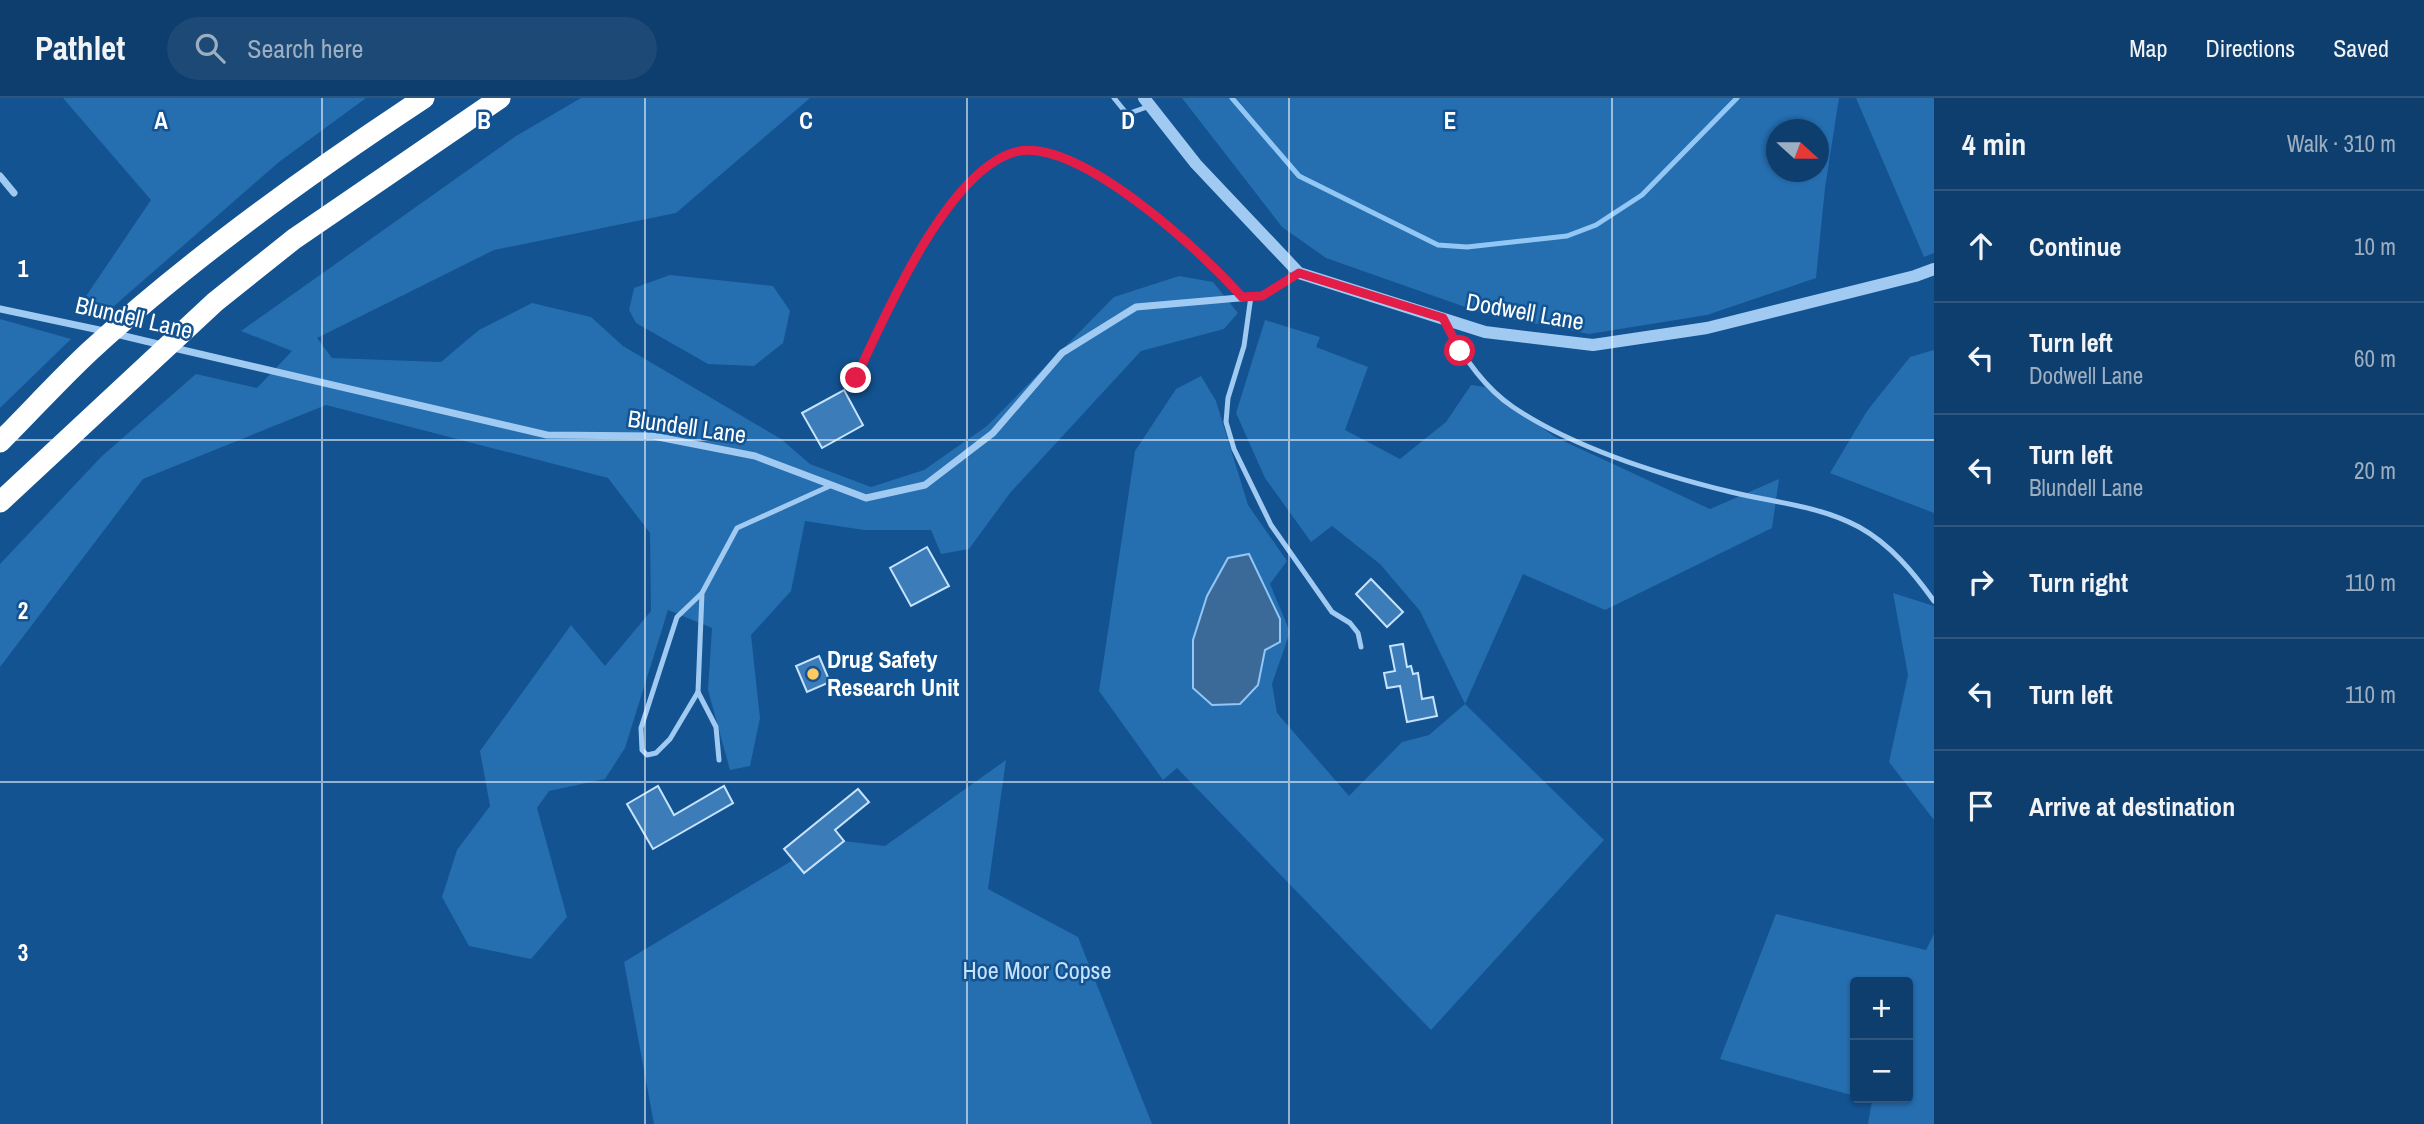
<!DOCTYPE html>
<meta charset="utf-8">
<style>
body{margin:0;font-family:"Archivo Narrow",sans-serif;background:#1c4975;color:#f1f3f6}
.controls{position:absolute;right:21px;bottom:21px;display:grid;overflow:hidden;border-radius:7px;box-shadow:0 2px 5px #0004}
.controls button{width:63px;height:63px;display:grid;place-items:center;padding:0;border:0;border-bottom:2px solid #2e5780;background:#0e3e6d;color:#f1f3f6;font:35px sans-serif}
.compass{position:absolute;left:1766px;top:21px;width:63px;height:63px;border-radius:50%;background:#0e3e6d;box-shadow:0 2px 5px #0004;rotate:111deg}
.stop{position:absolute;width:21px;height:21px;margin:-16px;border:5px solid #e11d48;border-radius:50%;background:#fff}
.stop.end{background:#e11d48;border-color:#fff;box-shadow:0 2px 7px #0008}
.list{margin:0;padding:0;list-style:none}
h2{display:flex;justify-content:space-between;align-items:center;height:91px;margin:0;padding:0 28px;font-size:30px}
h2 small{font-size:23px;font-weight:400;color:#9baec2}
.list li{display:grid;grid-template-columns:46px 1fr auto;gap:21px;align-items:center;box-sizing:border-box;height:112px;padding:0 28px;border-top:2px solid #2e5780}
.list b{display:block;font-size:26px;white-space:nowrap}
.list p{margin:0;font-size:23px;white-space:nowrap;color:#9baec2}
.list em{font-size:23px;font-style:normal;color:#9baec2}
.icon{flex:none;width:38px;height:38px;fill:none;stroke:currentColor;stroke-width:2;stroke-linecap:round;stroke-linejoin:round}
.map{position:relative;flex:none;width:1934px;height:1026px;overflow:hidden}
header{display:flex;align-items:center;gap:42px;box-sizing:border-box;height:98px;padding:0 35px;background:#0e3e6d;border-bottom:2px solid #2e5780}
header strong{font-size:33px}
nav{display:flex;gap:38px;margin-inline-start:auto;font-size:24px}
.search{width:490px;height:63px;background:#1c4975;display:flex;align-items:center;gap:18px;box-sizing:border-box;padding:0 24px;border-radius:38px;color:#9baec2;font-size:26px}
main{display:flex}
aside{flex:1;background:#0e3e6d}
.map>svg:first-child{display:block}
.green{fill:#256eb0;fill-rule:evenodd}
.water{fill:#3c6a98;stroke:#92c6f5;stroke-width:2}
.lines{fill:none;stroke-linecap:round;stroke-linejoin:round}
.stream{stroke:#92c6f5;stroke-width:5}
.building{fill:#3c7db9;stroke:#c7e3fc;stroke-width:2}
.service{stroke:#a0caf2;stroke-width:5}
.minor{stroke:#a0caf2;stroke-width:7}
.tertiary{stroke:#a0caf2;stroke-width:12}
.motorway{stroke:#fff;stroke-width:21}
.route{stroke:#e11d48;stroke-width:9}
.grid{fill:none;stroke:#fff;stroke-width:2;stroke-opacity:0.55}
.poi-dot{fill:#ffc760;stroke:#135391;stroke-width:2.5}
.labels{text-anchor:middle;stroke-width:5;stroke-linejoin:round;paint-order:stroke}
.street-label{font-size:24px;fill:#fff;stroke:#135391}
.poi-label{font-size:24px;font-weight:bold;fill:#fff;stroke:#135391;text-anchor:start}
.park-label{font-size:24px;fill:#c7e3fc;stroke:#135391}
.grid-label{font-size:23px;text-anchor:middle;font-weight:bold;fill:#fff;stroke:#135391;stroke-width:5;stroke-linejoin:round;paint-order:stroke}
</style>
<header>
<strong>Pathlet</strong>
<div class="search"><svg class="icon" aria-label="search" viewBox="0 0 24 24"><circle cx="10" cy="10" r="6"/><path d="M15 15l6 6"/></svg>Search here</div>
<nav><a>Map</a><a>Directions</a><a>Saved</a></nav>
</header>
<main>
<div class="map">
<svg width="1934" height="1026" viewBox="0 0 1934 1026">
<rect width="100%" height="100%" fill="#135391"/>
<g class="green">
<polygon points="63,0 366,0 279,64 106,215 80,207 151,102"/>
<polygon points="581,0 810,0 676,115 494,152 317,240 332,260 441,264 479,232 532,205 591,219 623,248 781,341 810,366 871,389 924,372 987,328 1114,199 1179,178 1213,184 1238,215 1224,231 1141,253 1010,395 969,451 941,456 931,432 864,432 805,423 791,493 751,537 760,620 750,668 730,672 708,592 712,530 668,512 625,650 605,681 549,693 537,710 567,819 531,861 469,848 442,799 457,752 490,708 480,653 571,527 605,568 651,513 650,435 608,380 326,307 143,381 0,569 0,466 102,358 196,276 257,290 292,253 241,233 516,38"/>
<path d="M1182 0H1839L1825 90 1816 180 1707 217 1589 236 1485 216 1326 160 1282 129ZM1776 32H1818V74H1776Z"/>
<polygon points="1856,0 1934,0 1934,155 1924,159"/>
<polygon points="670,177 773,188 790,213 783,245 754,268 708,266 636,225 629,212 634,190"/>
<polygon points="0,221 71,241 0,310"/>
<polygon points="1265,222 1320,239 1316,249 1368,269 1345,332 1400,361 1446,324 1471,287 1485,289 1555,339 1710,411 1779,381 1772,430 1605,512 1523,476 1465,606 1604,742 1431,932 1177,670 1163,682 1099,593 1135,353 1176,291 1201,278 1216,303 1248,407 1287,463 1270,486 1290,534 1272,586 1277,615 1349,698 1402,644 1429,637 1465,606 1420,513 1380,466 1332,428 1311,444 1265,380 1236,315"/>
<polygon points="1934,252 1934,415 1830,375 1867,313 1910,259"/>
<polygon points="1893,495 1934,508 1934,722 1889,664 1908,577"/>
<polygon points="1006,662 988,791 1078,839 1152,1026 654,1026 624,864 793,762 804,775 844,743 885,748"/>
<polygon points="1776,816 1926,852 1934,836 1934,1026 1868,1026 1872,1003 1861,1000 1908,1000 1908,884 1855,884 1855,998 1720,961"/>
</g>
<polygon class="water" points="1249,456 1280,521 1280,544 1265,552 1258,587 1240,606 1212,607 1193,590 1193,542 1207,498 1228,460"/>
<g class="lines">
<polyline class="stream" points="1232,0 1299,78 1438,147 1467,149 1567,138 1596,127 1642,97 1737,0"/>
</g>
<g class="building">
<polygon points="844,292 863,327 822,350 802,315"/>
<polygon points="927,449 949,488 911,508 890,470"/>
<polygon points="1371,481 1403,514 1387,529 1356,496"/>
<polygon points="1403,546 1407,569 1411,568 1413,576 1418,575 1422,601 1433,599 1437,618 1407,624 1400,588 1387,590 1384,575 1395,573 1390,548"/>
<polygon points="819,558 830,584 807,594 796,568"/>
<polygon points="658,688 674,717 724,688 733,705 653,751 627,706"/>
<polygon points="858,691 869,704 835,732 844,743 804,775 784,751"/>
</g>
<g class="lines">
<g class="service">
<polyline points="1114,0 1127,16 1150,8"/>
<polyline points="1251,198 1244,248 1228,300 1226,324 1234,351 1271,427 1332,514 1350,525 1358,535 1361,549"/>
<path d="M1444 223C1460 254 1483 289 1513 309 1574 350 1661 377 1731 394 1775 405 1818 407 1859 429 1890 446 1913 474 1934 503"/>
<path d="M856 280C884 219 947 73 1015 54 1077 37 1203 155 1242 199"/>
<polyline points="702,495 677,519 641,630 642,652 647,657 656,655 670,641 698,594 702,495 737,430 832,387"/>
<polyline points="698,594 716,629 719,662"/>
</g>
<g class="minor">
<polyline points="0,78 14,95"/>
<polyline points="0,211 104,233"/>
<polyline points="116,236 162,247"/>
<polyline points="174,250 547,337 653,338 755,358 866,400 925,387 993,335 1062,255 1136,209 1262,198 1299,175"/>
</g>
<polyline class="tertiary" points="1144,0 1196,66 1299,175 1485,234 1593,247 1707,230 1915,178 1934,171"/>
<g class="motorway">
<path d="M0 344C30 314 59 282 90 253 190 161 310 75 424 0"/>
<polyline points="0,404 215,204 294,141 500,0"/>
</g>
</g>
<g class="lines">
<path class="route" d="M856 280C884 219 947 73 1015 54 1077 37 1203 155 1242 199L1262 198 1299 175 1443 220 1460 253"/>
</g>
<path class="grid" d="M322 0V1026M645 0V1026M967 0V1026M1289 0V1026M1612 0V1026M0 342H1934M0 684H1934"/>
<circle class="poi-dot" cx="813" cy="576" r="7"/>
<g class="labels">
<g class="street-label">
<text transform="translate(1525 214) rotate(10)" y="8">Dodwell Lane</text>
<text transform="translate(134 220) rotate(13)" y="8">Blundell Lane</text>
<text transform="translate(687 329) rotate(8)" y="8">Blundell Lane</text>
</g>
<g class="poi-label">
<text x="827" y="570">Drug Safety<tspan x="827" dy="28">Research Unit</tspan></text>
</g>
<g class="park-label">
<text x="1037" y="881">Hoe Moor Copse</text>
</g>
</g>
<g class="grid-label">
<text x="161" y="31">A</text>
<text x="484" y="31">B</text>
<text x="806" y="31">C</text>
<text x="1128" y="31">D</text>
<text x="1450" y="31">E</text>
<text x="23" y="179">1</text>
<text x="23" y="521">2</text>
<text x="23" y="863">3</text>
</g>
</svg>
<div class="controls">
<button>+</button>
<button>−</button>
</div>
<svg class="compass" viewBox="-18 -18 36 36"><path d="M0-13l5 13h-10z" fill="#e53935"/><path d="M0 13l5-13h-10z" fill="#9baec2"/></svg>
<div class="stop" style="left:1460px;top:253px"></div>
<div class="stop end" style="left:856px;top:280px"></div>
</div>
<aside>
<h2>4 min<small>Walk · 310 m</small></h2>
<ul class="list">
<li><svg class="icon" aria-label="ahead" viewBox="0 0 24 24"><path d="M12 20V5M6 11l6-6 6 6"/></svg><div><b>Continue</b></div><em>10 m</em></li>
<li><svg class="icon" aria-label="left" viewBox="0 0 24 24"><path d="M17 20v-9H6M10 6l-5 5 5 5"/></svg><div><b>Turn left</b><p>Dodwell Lane</p></div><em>60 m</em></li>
<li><svg class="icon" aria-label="left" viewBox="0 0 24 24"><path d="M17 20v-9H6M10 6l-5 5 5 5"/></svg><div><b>Turn left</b><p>Blundell Lane</p></div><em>20 m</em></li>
<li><svg class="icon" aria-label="right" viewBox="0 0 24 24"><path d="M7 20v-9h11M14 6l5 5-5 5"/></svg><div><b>Turn right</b></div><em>110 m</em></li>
<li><svg class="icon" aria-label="left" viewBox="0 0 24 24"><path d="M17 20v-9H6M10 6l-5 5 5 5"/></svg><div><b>Turn left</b></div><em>110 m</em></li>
<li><svg class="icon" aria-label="arrive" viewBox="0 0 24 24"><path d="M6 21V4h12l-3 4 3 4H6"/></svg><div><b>Arrive at destination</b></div></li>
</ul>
</aside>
</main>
